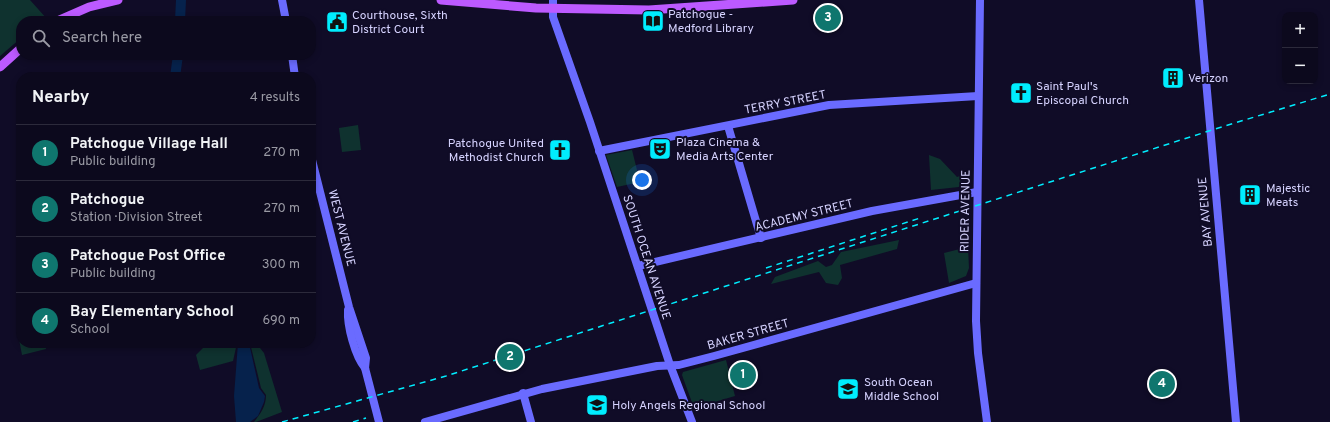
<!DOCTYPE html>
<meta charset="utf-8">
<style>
body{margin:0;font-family:Overpass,sans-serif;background:#151226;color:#f1f3f6}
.controls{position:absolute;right:12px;top:12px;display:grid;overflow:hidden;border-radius:8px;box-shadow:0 2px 6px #0003}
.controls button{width:36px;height:36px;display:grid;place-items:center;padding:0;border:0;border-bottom:1px solid #2c2a3b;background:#0c091d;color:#f1f3f6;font:20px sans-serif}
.you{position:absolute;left:642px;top:180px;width:14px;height:14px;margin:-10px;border:3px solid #fff;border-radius:50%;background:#1a73e8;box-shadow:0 0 0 6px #1a73e833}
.badge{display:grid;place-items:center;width:26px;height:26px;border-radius:50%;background:#0f766e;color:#fff;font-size:13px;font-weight:700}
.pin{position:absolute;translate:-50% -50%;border:2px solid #fff;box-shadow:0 1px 4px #0006}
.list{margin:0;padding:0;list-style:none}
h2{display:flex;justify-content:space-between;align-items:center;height:52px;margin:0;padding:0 16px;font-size:17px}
h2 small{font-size:13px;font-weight:400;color:#9a9aa4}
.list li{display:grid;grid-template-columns:26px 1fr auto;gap:12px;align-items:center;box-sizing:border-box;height:56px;padding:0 16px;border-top:1px solid #2c2a3b}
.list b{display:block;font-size:15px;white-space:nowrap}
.list p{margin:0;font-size:13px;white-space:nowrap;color:#9a9aa4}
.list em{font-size:13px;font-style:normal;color:#9a9aa4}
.icon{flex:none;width:22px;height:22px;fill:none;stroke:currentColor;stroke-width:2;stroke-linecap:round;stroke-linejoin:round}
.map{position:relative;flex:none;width:1330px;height:422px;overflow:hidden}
.search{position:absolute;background:#0c091d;box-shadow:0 2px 6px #0003;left:16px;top:16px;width:300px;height:44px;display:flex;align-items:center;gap:10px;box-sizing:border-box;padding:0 14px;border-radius:16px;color:#9a9aa4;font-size:15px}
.panel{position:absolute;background:#0c091d;box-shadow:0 2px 6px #0003;left:16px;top:72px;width:300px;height:276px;border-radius:16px}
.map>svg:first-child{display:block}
.green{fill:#0f322f}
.water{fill:#06224c}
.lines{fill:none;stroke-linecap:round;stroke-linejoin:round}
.river{stroke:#06224c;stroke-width:10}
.secondary{stroke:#6a6bff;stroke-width:8}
.primary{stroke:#bc5aff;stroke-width:9}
.rail{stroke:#00edfe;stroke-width:1.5;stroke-dasharray:6 5;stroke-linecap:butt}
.labels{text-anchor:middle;stroke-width:4;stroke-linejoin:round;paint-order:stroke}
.poi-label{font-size:12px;fill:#d6d3ff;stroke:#100c27;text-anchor:start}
.street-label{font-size:12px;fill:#d6d3ff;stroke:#100c27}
</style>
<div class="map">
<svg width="1330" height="422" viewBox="0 0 1330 422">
<rect width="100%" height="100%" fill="#100c27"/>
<g class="green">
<polygon points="0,0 30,0 47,19 42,21 21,21 21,38 0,56"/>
<polygon points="358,125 361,150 342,152 339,128"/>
<polygon points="632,150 640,182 617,187 606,155"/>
<polygon points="929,155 940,159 957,177 971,172 969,183 959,187 931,190"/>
<polygon points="899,240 897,249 840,265 842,278 838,285 826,283 819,272 771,284 775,277 818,261 826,267 832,265 841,252"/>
<polygon points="968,247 969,268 966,276 949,283 944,253"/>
<polygon points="21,338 21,343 45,343 46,349 22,355 19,339"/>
<polygon points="208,343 237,343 233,361 200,370 196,355"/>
<path d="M250 343H258L260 348 264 353 282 412 256 422H254C261 413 266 406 266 395L261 388Z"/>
<polygon points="726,360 735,396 694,408 682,375 683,372"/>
</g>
<polygon class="water" points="238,343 249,343 259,388 265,396 264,402 258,416 250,422 236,422 234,396"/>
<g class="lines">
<g class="river">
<polyline points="180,21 181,0"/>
<polyline points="175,77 178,55"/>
</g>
<g class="secondary">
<polyline points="282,0 286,21"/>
<polyline points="553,0 553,17 590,122 670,365 692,422"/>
<polyline points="980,0 976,321 978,353 987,422"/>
<polyline points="1199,0 1236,422"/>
<polyline points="292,55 295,77"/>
<polyline points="728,126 761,238"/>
<polyline points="599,151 829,105 978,96"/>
<polyline points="311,156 349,307 366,358 365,368 379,422"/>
<polyline points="638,266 872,211 977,192"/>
<path d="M348 310C347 326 355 356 365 368"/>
<polyline points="523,393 531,422"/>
<polyline points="425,422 542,389 657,366 679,365 714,356 976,283"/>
</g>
<g class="primary">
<polyline points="441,0 536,8 649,10 793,0"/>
<polyline points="57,21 89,7 118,0"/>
<polyline points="0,67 21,48"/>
</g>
<g class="rail">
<polyline points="766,268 920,218"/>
<polyline points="282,422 446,376 1215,129 1330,94"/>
<polyline points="353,422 366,418"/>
</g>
</g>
<defs>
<g id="library-square" transform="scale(1.15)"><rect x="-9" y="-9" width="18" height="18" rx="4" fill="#00edfe" stroke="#100c27"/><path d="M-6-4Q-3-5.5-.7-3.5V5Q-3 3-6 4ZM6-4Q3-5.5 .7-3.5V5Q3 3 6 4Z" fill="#111"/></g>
<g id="civic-square" transform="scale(1.15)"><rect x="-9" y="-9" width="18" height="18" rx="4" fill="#00edfe" stroke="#100c27"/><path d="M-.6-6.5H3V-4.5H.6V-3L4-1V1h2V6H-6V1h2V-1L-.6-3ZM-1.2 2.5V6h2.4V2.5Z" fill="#111"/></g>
<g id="building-square" transform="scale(1.15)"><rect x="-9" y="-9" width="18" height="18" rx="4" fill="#00edfe" stroke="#100c27"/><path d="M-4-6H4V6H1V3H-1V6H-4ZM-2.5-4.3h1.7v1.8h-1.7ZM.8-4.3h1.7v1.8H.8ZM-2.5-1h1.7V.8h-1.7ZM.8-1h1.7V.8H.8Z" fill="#111"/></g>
<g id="church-square" transform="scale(1.15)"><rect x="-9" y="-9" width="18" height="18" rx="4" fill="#00edfe" stroke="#100c27"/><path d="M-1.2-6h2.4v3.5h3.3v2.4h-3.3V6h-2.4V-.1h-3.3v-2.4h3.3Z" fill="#111"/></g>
<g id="theatre-square" transform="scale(1.15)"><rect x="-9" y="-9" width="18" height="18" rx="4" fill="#00edfe" stroke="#100c27"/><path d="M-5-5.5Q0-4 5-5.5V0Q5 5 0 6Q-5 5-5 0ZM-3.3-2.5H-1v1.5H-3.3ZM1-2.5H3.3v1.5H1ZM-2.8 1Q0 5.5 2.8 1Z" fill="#111"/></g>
<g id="school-square" transform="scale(1.15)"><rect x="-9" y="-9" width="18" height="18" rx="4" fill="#00edfe" stroke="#100c27"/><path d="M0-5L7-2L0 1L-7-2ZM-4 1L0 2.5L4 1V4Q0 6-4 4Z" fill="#111"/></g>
</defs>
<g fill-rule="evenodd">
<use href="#library-square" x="653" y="21"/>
<use href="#civic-square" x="337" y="22"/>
<use href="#building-square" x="1173" y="78"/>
<use href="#church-square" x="1021" y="93"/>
<use href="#theatre-square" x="660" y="149"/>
<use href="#church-square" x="560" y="150"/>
<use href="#building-square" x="1250" y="195"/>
<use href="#school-square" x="848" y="389"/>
<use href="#school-square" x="597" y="405"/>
</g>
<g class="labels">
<g class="poi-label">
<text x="668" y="18">Patchogue -<tspan x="668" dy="14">Medford Library</tspan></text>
<text x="352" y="19">Courthouse, Sixth<tspan x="352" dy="14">District Court</tspan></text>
<text x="1188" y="82">Verizon</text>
<text x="1036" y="90">Saint Paul's<tspan x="1036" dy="14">Episcopal Church</tspan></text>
<text x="676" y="146">Plaza Cinema &amp;<tspan x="676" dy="14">Media Arts Center</tspan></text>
<text x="544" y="147" text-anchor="end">Patchogue United<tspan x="544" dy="14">Methodist Church</tspan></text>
<text x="1266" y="192">Majestic<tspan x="1266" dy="14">Meats</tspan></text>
<text x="864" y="386">South Ocean<tspan x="864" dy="14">Middle School</tspan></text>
<text x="612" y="409">Holy Angels Regional School</text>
</g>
<g class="street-label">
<text transform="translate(785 102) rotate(-11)" y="4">TERRY STREET</text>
<text transform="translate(965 211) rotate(-89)" y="4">RIDER AVENUE</text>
<text transform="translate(1205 212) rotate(-95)" y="4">BAY AVENUE</text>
<text transform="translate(804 215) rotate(-14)" y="4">ACADEMY STREET</text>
<text transform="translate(342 228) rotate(76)" y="4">WEST AVENUE</text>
<text transform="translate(647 257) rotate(72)" y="4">SOUTH OCEAN AVENUE</text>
<text transform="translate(748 334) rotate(-16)" y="4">BAKER STREET</text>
</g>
</g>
</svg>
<div class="controls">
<button>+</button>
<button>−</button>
</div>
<div class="you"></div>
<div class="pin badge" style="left:743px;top:375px">1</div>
<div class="pin badge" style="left:510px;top:357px">2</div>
<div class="pin badge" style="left:828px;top:18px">3</div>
<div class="pin badge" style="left:1162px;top:384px">4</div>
<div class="search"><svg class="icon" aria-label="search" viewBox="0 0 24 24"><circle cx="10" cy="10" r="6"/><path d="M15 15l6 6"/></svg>Search here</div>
<section class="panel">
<h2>Nearby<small>4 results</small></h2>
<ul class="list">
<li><span class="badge">1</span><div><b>Patchogue Village Hall</b><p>Public building</p></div><em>270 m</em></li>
<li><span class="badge">2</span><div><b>Patchogue</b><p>Station · Division Street</p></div><em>270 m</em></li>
<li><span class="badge">3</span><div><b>Patchogue Post Office</b><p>Public building</p></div><em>300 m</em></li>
<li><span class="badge">4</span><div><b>Bay Elementary School</b><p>School</p></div><em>690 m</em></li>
</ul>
</section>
</div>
